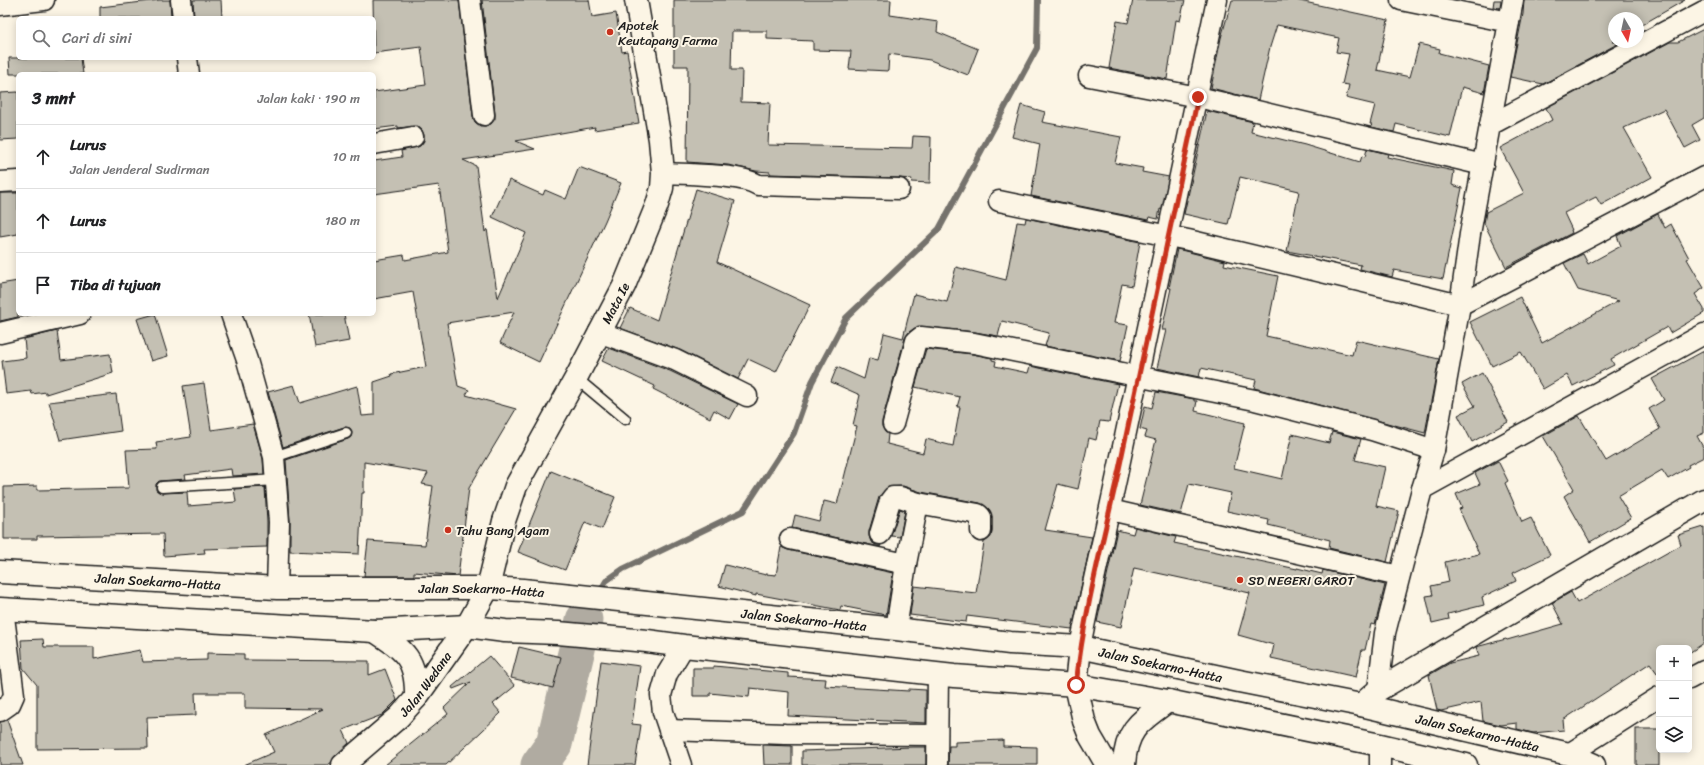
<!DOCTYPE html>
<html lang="id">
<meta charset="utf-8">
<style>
body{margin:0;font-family:Sriracha,sans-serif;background:#f2f2f2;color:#202124}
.controls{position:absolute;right:12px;bottom:12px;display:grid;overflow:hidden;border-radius:6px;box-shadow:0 2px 10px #0003}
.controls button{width:36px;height:36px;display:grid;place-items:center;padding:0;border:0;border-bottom:1px solid #e0e0e0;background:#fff;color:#202124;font:20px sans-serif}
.compass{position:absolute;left:1608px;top:12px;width:36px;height:36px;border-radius:50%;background:#fff;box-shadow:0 2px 10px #0003;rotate:171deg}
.stop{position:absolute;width:12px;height:12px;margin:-9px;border:3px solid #c8321e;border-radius:50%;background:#fff}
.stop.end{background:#c8321e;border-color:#fff;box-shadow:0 1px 4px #0008}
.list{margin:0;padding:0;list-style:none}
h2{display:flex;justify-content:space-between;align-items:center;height:52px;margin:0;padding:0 16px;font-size:17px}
h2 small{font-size:13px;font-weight:400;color:#757577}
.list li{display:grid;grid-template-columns:26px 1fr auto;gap:12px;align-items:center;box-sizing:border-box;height:64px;padding:0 16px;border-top:1px solid #e0e0e0}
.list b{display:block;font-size:15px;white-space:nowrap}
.list p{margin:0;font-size:13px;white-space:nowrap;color:#757577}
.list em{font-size:13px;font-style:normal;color:#757577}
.icon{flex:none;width:22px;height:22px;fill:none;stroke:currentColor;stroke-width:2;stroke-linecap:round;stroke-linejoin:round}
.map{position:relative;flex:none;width:1704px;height:765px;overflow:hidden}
.search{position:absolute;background:#fff;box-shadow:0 2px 10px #0003;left:16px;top:16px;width:360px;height:44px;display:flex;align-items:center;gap:10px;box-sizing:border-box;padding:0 14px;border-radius:6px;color:#757577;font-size:15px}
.panel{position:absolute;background:#fff;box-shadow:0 2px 10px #0003;left:16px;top:72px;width:360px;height:244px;border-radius:6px}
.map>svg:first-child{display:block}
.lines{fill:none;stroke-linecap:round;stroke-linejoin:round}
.stream{stroke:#75726c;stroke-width:6}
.river{stroke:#b0aba1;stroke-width:37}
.building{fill:#c4c0b3;stroke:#1c1c1c}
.service-casing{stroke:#1c1c1c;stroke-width:13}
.minor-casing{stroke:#1c1c1c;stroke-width:23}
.tertiary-casing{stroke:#1c1c1c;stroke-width:25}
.trunk-casing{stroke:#1c1c1c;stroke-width:25}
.service{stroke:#fcf5e5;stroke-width:10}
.minor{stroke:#fcf5e5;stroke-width:20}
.tertiary{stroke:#fcf5e5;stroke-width:22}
.trunk{stroke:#fcf5e5;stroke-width:22}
.route{stroke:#c8321e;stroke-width:5}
.poi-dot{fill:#c8321e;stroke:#fcf5e5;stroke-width:1.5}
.labels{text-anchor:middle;stroke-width:4;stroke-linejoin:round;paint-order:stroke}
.poi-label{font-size:13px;fill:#1c1c1c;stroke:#fcf5e5;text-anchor:start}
.street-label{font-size:13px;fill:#1c1c1c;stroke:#fcf5e5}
</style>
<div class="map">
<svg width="1704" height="765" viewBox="0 0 1704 765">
<rect width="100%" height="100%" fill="#fcf5e5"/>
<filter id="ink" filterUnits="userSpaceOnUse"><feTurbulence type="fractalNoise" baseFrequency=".025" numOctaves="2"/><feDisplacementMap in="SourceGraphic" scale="8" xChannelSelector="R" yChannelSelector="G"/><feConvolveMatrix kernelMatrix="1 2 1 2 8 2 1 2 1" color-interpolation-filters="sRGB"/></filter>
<g filter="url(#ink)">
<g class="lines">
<g class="stream">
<polyline points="599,593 606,581 623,569 743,511 794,433 812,382 846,318 939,229 1037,48 1038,0"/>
<polyline points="584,620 595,601"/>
</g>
<polyline class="river" points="539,765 554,744 584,620"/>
</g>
<g class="building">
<polygon points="160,0 170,0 171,18 100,18 100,7"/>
<polygon points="193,0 221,0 222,18 194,18"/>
<polygon points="373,0 459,0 473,116 475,122 480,126 485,126 491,124 495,119 495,114 482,0 589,0 592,17 616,13 622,52 627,51 639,123 594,130 595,127 516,141 535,149 463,160 476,166 485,232 487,229 498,298 526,233 492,217 509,180 543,195 545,190 566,199 579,167 621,183 605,221 539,362 500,343 514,312 447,323 458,386 469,390 466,395 516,409 469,488 458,576 414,572 414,576 364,576 368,541 425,545 433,486 422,484 428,473 364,462 364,493 362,493 359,554 290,551 290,521 286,460 348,439 351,437 352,431 350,428 344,427 283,447 268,392 294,385 300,403 357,386 362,416 374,415 374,382 392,376 391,374 426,367 413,292 374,299 374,260 404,255 405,260 448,252 439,185 374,194 374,161 402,157 401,151 420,146 424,141 424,135 422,130 417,126 398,128 398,126 374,129 374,92 426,85 421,47 374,53"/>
<polygon points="674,0 891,0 890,15 938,22 937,32 978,49 968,75 930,60 889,54 888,71 849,69 851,51 813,50 813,41 767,39 767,31 732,31 731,70 742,70 741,102 770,103 768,145 912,148 913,136 931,137 930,183 911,182 912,179 899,178 770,174 770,172 756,171 728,165 687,162 688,66 674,66"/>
<polygon points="1133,0 1185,0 1180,21 1176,20 1167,79 1109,68 1117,21 1128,23"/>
<polygon points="1232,0 1295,0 1388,20 1377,70 1410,77 1419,44 1440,49 1439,53 1489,66 1484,93 1462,87 1450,137 1396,124 1394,132 1371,127 1372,124 1370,124 1375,105 1346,98 1349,85 1342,84 1349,54 1336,52 1339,38 1277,25 1270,47 1258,100 1211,88 1221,38"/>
<polygon points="1494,0 1501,0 1500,8 1493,7"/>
<polygon points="1524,0 1685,0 1638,27 1638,18 1614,18 1614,41 1612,42 1621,42 1543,84 1510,77 1523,14"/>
<polygon points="1704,29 1704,118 1692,125 1700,140 1685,148 1664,109 1624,128 1652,177 1601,205 1596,197 1564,213 1572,230 1571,230 1572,233 1506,267 1484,223 1486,212 1524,193 1500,148 1552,120 1546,108 1670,42 1678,42"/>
<polygon points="9,58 81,58 83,74 10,74"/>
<polygon points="18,92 18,139 0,140 0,93"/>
<polygon points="1021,105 1045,112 1042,122 1121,137 1115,163 1143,168 1142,172 1169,177 1162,210 1160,209 1158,219 1149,217 1148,220 1031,196 1040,144 1012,137"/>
<polygon points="1207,111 1253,122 1251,132 1305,145 1360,162 1362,156 1365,157 1367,149 1388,154 1387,157 1454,171 1452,185 1462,188 1443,279 1394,270 1392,277 1360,269 1361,265 1287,251 1299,191 1240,177 1228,224 1184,214"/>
<polygon points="696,189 735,201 717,262 810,305 776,372 748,359 738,379 680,350 620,328 630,308 657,320"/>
<polygon points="0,193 18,193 18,234 0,237"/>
<polygon points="1658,214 1665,228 1671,224 1689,258 1687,259 1704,288 1695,294 1704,309 1704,313 1670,333 1667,327 1611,359 1614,365 1573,386 1567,375 1543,389 1521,352 1492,366 1470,322 1520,297 1542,343 1619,301 1578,290 1564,263 1583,254 1588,264 1621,246 1617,236"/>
<polygon points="1026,218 1140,242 1132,286 1122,284 1114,323 1128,325 1120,361 1045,346 1049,333 1002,321 998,336 975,332 918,326 909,332 905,338 882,421 882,426 885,432 888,434 887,444 923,453 926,439 953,446 960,407 957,407 960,397 915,387 926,349 972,354 992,358 992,360 996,361 995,366 1028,373 1030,366 1118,384 1109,422 1100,421 1096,440 1089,438 1078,489 1058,484 1045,530 1092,537 1072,629 967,616 966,622 910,615 914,586 976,593 984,542 991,537 992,531 992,517 989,509 980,503 921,492 903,486 888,487 879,497 869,531 869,536 871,542 876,545 881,545 880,547 792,528 795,515 819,521 824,501 837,504 844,478 857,426 853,425 860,395 831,382 837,367 864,379 869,358 878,360 884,333 903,338 914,294 947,302 956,267 1006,280 1017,222 1025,223"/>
<polygon points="1177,249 1225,261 1224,265 1278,276 1266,336 1352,355 1356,340 1439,359 1425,433 1254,388 1256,380 1201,368 1199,377 1157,368 1166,330 1162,330 1171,288 1169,288"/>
<polygon points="18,281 18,317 0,321 0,284"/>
<polygon points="155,314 168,356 151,361 137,319"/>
<polygon points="309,314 344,314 349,341 315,347"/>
<polygon points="57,331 61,360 110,354 113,373 46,394 46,392 32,394 31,391 6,394 2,361 26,358 24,339"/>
<polygon points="609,348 670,371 738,404 730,419 714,410 710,418 653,389 655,386 602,361"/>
<polygon points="1704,351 1704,433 1697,436 1704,449 1704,457 1688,465 1689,467 1668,479 1662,470 1618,496 1631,518 1590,542 1564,496 1574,489 1543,436 1579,416 1606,461 1660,429 1649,409 1664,400 1652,379"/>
<polygon points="1482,373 1508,422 1472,442 1458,415 1475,406 1462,384"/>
<polygon points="204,383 211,430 253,424 263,459 264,474 232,476 231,469 185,475 186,479 159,481 156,484 156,490 162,493 187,492 188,506 236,502 234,489 265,487 267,522 267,547 204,549 205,553 164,556 163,534 37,536 37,539 4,539 4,487 37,486 37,490 129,488 126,450 157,449 156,442 191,437 183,386"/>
<polygon points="1156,392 1194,399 1194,401 1197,401 1195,411 1245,423 1234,468 1282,479 1292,434 1329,443 1332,432 1361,439 1355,460 1385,467 1376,506 1399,511 1387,562 1329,548 1330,540 1268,525 1269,520 1227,511 1231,493 1189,484 1181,514 1140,505 1156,440 1145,437 1147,431 1140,429 1145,406 1152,408"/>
<polygon points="116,394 121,431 60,440 49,402"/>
<polygon points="1498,461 1508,481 1505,483 1522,522 1531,518 1550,555 1513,573 1516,581 1482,597 1484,605 1448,614 1449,619 1432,623 1426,596 1433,595 1431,586 1449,582 1445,562 1479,554 1459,509 1462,508 1456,494 1480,484 1475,473"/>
<polygon points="551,471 615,497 602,529 585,522 565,570 518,552"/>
<polygon points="900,509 905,511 900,537 891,536"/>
<polygon points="1135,527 1176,537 1174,543 1297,569 1297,568 1322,574 1323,570 1385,585 1375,625 1371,624 1365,650 1362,650 1356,677 1271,658 1274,645 1238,635 1250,593 1134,568 1121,627 1097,622 1117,530 1133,534"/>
<polygon points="1704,527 1704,643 1689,653 1689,648 1659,648 1659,672 1657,673 1650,663 1563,720 1564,730 1533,733 1517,729 1517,723 1501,725 1483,721 1481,702 1441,711 1437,710 1429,675 1450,663 1479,656 1476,647 1506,639 1507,640 1563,624 1552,603 1571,592 1577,603 1681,545 1678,535"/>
<polygon points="781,547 788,550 893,573 886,615 841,606 840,610 756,594 756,596 719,586 725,565 766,575 766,574 776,575"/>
<polygon points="43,639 44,647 94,647 94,659 140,650 143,662 207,660 207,653 244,654 244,660 369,661 369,675 385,669 397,700 382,715 343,730 349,743 335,756 331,763 327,765 244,765 274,752 266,735 323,709 245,708 245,693 195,693 196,715 147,717 148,748 37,749 37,685 23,668 21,640"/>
<polygon points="519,647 561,657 553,688 511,678"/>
<polygon points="489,656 515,686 493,704 501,713 446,765 385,765 448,714 444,708 471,682 453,689 452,687"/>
<polygon points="601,661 640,666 632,724 641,725 635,765 587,765"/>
<polygon points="714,666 788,673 788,677 826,679 825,686 909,691 909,689 926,690 926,723 788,716 789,692 750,688 749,697 710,693 710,696 693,696 693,668 714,668"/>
<polygon points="7,720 23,765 0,765 0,722"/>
<rect x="1636" y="729" width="23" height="36"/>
<polygon points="1003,740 1003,746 1037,747 1037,765 948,765 949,746 955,746 955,742"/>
<polygon points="763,745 792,746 792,765 764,765"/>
<polygon points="912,747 926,747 926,765 802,765 802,751"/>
</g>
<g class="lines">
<g class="service-casing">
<g id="service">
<polyline points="576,378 625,419"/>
<polyline points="274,457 346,433"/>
<polyline points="162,487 276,480"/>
</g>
</g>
<g class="minor-casing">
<g id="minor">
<polyline points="181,0 183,18"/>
<polyline points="470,0 484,115"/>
<polyline points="1401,0 1509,22"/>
<polyline points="0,5 44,0"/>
<polyline points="187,58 189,74"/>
<polyline points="1089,76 1198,97 1483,165"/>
<polyline points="1490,125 1704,11"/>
<polyline points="374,144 413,137"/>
<path d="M663 173C685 174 742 174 758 185L899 189"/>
<polyline points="0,182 18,181"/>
<polyline points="999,201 1188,240 1460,305 1704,177"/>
<polyline points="231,314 247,360 274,457 279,522 277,588"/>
<polyline points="599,332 675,360 747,396"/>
<polyline points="0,333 80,314"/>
<polyline points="893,424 916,341 921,337 974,343 1255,400 1372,430 1434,450"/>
<polyline points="1422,489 1704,334"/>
<polyline points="1110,510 1399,576"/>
<polyline points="880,534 890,501 893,497 900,497 918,503"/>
<polyline points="790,539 906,564"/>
<polyline points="896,629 906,564 918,503 978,514 981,517 981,531"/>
<path d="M1080 647C1091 589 1105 532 1117 475 1151 317 1185 159 1217 0"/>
<polyline points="1689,679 1704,671"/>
<polyline points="1378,690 1385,633 1422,489 1434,450 1460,305 1470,234 1513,0"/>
<polyline points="0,711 10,704 14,695 3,609"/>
<polyline points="669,730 785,734 936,735"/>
<polyline points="1380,745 1380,765"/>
<polyline points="1569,754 1659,697"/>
<polyline points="681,765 663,712 661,695 667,674 684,646"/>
<polyline points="937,765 938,674"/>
</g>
</g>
<g class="tertiary-casing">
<g id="tertiary">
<polyline points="1080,647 1076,685 1084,721 1090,736 1107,765"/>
<polyline points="1361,705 1378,690 1704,500"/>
<path id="s1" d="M343 765 399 717 416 698 467 626 488 588 504 521 516 486 576 378 624 286 657 205 662 188 663 173 660 140 636 0"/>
</g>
</g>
<g class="trunk-casing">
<g id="trunk">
<path id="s2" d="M0 572 277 588H488L523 590 896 629 1010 643 1080 647 1239 681 1361 705 1569 754 1594 765"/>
<polyline points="0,609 375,631 467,626 505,631 558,633 647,641 684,646 954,676 1076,685 1168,701 1380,745 1466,765"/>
<path d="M375 631C405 651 417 659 416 698"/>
<path d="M1124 765C1126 728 1141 721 1168 701"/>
</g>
</g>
<use href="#service" class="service"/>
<use href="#minor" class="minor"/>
<use href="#tertiary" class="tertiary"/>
<use href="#trunk" class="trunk"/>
</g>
</g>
<g class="lines" filter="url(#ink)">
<path class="route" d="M1076 685C1084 612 1103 541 1119 469 1145 345 1171 221 1198 97"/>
</g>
<g class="poi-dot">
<circle cx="610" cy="32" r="4"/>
<circle cx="448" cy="530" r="4"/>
<circle cx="1240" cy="580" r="4"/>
</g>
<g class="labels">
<g class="poi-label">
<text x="618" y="30">Apotek<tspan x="618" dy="15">Keutapang Farma</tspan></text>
<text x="456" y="535">Tahu Bang Agam</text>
<text x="1248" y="585">SD NEGERI GAROT</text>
</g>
<g class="street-label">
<text dy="5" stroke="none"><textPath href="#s1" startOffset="545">Mata Ie</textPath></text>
<text dy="5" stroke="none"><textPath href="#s2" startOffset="158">Jalan Soekarno-Hatta</textPath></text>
<text dy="5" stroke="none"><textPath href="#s2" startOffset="482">Jalan Soekarno-Hatta</textPath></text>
<text dy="5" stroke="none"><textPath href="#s2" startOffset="806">Jalan Soekarno-Hatta</textPath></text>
<text dy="5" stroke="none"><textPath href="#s2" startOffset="1166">Jalan Soekarno-Hatta</textPath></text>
<text dy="5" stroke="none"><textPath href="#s1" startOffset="116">Jalan Wedana</textPath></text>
<text dy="5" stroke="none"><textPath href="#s2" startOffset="1490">Jalan Soekarno-Hatta</textPath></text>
</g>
</g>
</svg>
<div class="controls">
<button>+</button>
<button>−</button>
<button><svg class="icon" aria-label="layers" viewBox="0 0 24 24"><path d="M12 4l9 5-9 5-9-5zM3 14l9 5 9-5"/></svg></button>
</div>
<svg class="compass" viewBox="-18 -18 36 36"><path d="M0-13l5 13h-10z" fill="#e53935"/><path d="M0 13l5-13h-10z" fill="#757577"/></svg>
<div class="stop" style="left:1076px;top:685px"></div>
<div class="stop end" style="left:1198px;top:97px"></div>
<div class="search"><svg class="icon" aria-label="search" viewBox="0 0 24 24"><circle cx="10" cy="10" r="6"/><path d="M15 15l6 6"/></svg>Cari di sini</div>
<section class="panel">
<h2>3 mnt<small>Jalan kaki · 190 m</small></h2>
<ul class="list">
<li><svg class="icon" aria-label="ahead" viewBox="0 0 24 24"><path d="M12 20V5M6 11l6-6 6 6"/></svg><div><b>Lurus</b><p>Jalan Jenderal Sudirman</p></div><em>10 m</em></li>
<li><svg class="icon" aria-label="ahead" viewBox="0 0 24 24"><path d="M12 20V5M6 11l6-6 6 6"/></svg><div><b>Lurus</b></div><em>180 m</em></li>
<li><svg class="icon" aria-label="arrive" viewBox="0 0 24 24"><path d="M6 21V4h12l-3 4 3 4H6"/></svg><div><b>Tiba di tujuan</b></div></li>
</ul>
</section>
</div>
